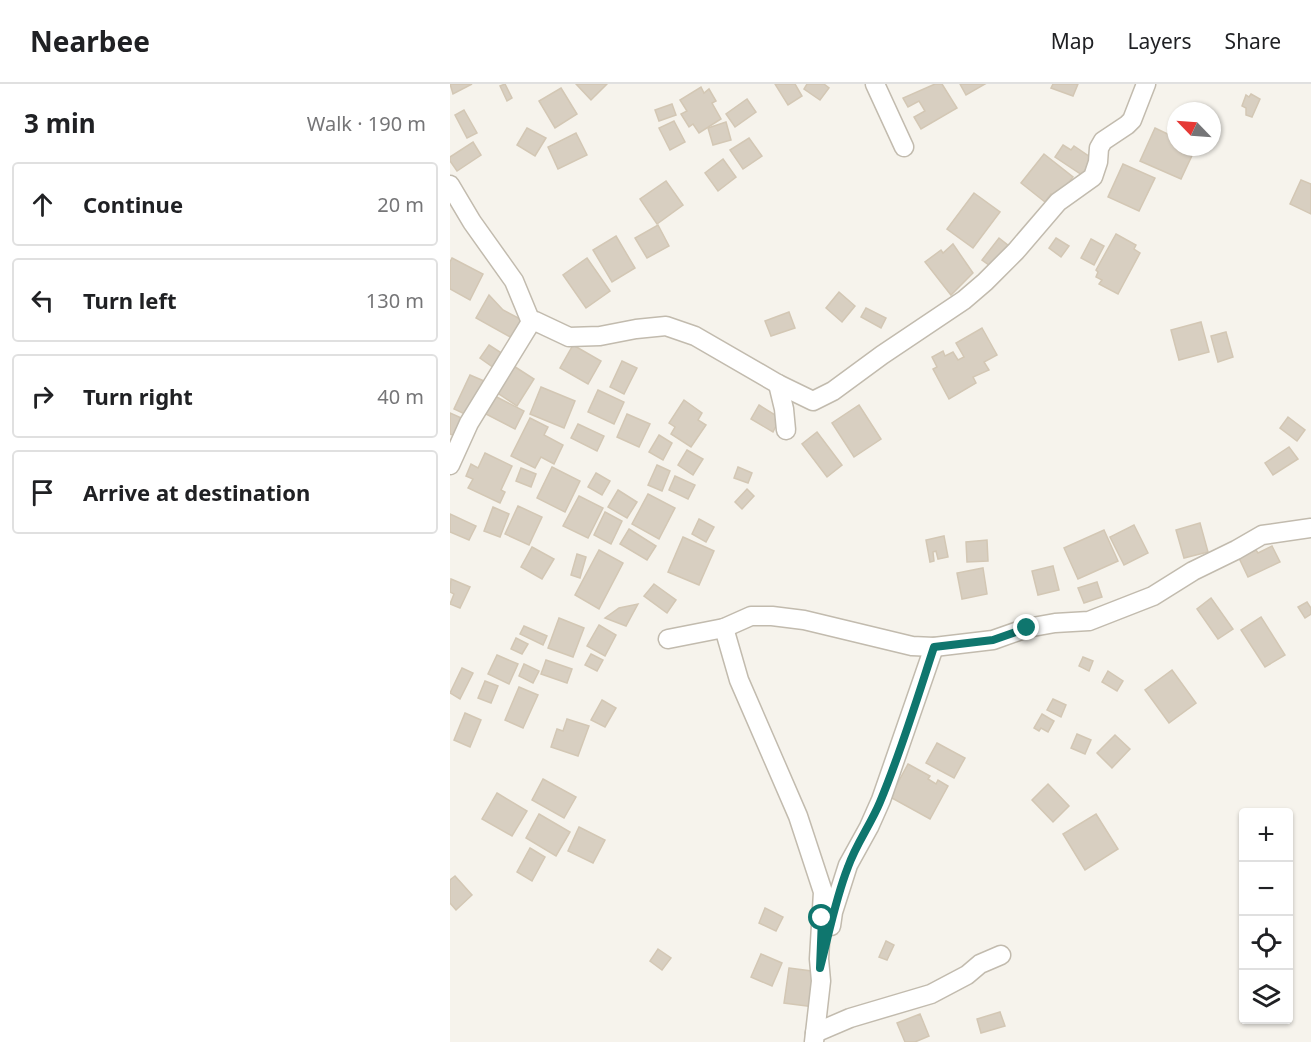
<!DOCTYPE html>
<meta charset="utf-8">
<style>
body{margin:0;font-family:"Noto Sans",sans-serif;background:#f6f6f6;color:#202124}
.controls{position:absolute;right:18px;bottom:18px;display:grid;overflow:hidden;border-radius:6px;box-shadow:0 2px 4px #0004}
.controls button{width:54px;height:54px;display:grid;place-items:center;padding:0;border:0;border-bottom:2px solid #e0e0e0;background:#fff;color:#202124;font:30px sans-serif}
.compass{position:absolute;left:717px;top:18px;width:54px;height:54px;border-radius:50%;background:#fff;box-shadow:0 2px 4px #0004;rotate:295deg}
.stop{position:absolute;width:18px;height:18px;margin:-14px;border:4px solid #0f766e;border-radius:50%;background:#fff}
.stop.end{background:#0f766e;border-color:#fff;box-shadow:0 2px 6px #0008}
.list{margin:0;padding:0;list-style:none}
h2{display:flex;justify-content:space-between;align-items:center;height:78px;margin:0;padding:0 24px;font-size:26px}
h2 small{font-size:20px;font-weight:400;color:#757577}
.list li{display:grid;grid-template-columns:39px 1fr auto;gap:18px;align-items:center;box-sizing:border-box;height:84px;margin:0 12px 12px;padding:0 12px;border:2px solid #e0e0e0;border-radius:6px}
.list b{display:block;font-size:22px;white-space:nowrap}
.list em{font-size:20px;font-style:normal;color:#757577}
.icon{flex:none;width:33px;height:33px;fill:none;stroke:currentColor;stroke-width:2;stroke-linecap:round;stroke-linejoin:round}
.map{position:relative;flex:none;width:861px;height:958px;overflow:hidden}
header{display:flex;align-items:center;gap:36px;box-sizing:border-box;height:84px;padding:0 30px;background:#fff;border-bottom:2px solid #e0e0e0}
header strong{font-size:28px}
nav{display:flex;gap:33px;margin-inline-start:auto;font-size:21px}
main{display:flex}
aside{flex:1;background:#fff}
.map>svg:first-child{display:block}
.building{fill:#d8cfc1;stroke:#d3c7b4;stroke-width:1.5}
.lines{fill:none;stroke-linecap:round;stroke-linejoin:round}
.street-casing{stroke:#c2bbae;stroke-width:21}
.street{stroke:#fff;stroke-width:18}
.route{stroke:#0f766e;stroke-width:8}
</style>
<header>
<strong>Nearbee</strong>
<nav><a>Map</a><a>Layers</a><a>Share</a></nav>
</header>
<main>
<aside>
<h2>3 min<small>Walk · 190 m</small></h2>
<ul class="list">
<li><svg class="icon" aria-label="ahead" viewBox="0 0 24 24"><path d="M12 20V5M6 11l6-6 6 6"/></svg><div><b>Continue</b></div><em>20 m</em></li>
<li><svg class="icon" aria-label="left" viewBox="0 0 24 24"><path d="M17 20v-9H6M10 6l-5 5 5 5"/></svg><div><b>Turn left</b></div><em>130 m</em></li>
<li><svg class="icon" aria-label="right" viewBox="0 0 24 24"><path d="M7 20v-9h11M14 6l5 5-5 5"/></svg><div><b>Turn right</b></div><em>40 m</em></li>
<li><svg class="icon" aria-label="arrive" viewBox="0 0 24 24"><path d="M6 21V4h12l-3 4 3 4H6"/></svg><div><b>Arrive at destination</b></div></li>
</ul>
</aside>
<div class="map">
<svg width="861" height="958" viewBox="0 0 861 958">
<rect width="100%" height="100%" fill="#f6f3ec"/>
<g class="building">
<polygon points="0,0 22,0 3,10"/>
<polygon points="55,0 62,14 57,17 50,2"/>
<polygon points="126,0 157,0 141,16"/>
<polygon points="325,0 345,0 352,12 338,21"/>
<polygon points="357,0 374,0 379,4 370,16 354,5"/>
<polygon points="485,0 492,0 507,24 471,45 464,33 475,27 469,17 458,23 453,14"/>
<polygon points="510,0 535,0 516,11"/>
<polygon points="603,0 628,0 623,12 601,4"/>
<polygon points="251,3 254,9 259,5 266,17 262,19 271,35 249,49 243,40 239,43 231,30 237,27 230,16"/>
<polygon points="111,4 127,30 105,44 89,17"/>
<polygon points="801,10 810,15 802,33 796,31 796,24 792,22 796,11 799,13"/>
<polygon points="297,15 306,28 285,43 276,30"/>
<polygon points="222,20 226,31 209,37 205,26"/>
<polygon points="14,26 27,49 17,54 5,31"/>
<polygon points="224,37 235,58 220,66 209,44"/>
<polygon points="276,38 281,56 263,61 258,44"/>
<polygon points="77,44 96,54 85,72 67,61"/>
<polygon points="705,44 726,54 726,63 746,63 731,95 690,77"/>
<polygon points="126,49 137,71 108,85 98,63"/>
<polygon points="299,54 312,72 293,85 280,66"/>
<polygon points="23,58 31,71 7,87 0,77 0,73"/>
<polygon points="613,61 621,66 624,62 643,75 632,91 605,73"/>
<polygon points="594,70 623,93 607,115 601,110 595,118 571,99"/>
<polygon points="273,75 286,93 268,107 255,89"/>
<polygon points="673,80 705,94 689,127 658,113"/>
<polygon points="851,96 861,100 861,130 840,120"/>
<polygon points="216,97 233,121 207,140 190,115"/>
<polygon points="524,109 550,128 523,164 497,145"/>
<polygon points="208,141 219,162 197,174 185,154"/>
<polygon points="666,150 686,161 684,165 690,169 668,210 649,200 652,196 646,193 648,188 646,186"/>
<polygon points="166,152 185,184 162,198 143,166"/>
<polygon points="549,154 559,162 543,184 532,176"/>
<polygon points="606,154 619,162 611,173 599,164"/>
<polygon points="641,155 654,162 644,181 631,174"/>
<polygon points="503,160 523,189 501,211 475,178 491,166 493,169"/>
<polygon points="2,174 33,190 20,216 0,205 0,178"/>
<polygon points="137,174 160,207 136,224 113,191"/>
<polygon points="389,208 405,222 392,238 376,224"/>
<polygon points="39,211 53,226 74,237 64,255 26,234"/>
<polygon points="416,224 436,234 431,244 411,233"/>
<polygon points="339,228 345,244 321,252 315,237"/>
<polygon points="751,238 759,268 729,276 721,246"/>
<polygon points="532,244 547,271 534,278 539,286 523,293 526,299 499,315 483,285 487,283 482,273 493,267 495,272 503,268 508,276 514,273 506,259"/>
<polygon points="776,248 783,273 768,278 761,252"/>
<polygon points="39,261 53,270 44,284 30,274"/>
<polygon points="123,261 151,277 138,300 110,284"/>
<polygon points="172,277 187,284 174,310 160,303"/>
<polygon points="59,279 84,295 67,322 43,306"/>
<polygon points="20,291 34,297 19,332 4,325"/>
<polygon points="91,303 125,317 114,344 80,330"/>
<polygon points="148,306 174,318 164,340 138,328"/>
<polygon points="39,309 74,327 65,345 30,327"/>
<polygon points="234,316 252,329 248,336 256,341 241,363 221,350 225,343 219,339"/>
<polygon points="309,321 330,334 323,348 301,335"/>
<polygon points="409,321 431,355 404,373 382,339"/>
<polygon points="0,329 16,336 7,353 0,350"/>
<polygon points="177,330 200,340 189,363 167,353"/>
<polygon points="838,333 855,346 847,357 830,344"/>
<polygon points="80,334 98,343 94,351 113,361 104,380 91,373 85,384 61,372"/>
<polygon points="128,340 154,352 147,367 121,354"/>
<polygon points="367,348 392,381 377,393 352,360"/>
<polygon points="209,351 222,359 213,376 199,368"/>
<polygon points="839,363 848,375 823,391 815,379"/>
<polygon points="237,366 253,375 243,391 228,381"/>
<polygon points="35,369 62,382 51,406 55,408 50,419 18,404 23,395 16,392 21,380 28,384"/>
<polygon points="207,381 220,387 212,407 198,401"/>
<polygon points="102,383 130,397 115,428 87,414"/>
<polygon points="288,383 302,389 298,399 284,394"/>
<polygon points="71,384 86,390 81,403 66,397"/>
<polygon points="146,389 160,397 152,411 138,403"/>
<polygon points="225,392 245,401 238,415 219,406"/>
<polygon points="297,405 304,412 292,425 285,418"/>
<polygon points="168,406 187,418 177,434 158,423"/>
<polygon points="198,410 225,424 209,455 182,440"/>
<polygon points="129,412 153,424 138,454 113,442"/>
<polygon points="68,422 92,433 79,461 55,450"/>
<polygon points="43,423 59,430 50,453 34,447"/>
<polygon points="155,428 172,437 161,460 144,451"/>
<polygon points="0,430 26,442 19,456 0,448"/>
<polygon points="249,435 264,443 256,458 242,450"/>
<polygon points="750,439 758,468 734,474 726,446"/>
<polygon points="684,441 698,469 674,481 660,453"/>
<polygon points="179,445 206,462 197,476 170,460"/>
<polygon points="654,446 668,477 628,495 614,464"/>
<polygon points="494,452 498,473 488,475 486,467 483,468 484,477 480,478 476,456"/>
<polygon points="233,453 264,467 249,501 218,488"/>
<polygon points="537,456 538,477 517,478 516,458"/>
<polygon points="822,462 830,478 798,493 789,474 806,466 808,469"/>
<polygon points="82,463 104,475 92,495 71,483"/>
<polygon points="149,466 173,479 149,525 125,511"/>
<polygon points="127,470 136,473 130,494 121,491"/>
<polygon points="603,482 609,506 588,511 582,487"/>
<polygon points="533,484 537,510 512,515 507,489"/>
<polygon points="1,495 20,503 10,524 0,520 4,510 0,508"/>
<polygon points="647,498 652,513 634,519 628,504"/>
<polygon points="204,500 226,516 217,529 194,512"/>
<polygon points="761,514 783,545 768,555 747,525"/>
<polygon points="857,518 861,524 861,530 855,534 848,523"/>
<polygon points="188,520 176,542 155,534 169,524"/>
<polygon points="811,533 835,571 815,583 791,546"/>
<polygon points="109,534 134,544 123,573 98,564"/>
<polygon points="149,541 166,551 155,572 137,562"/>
<polygon points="74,542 97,552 93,561 70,550"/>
<polygon points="66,554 78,560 72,570 61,565"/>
<polygon points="141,570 153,576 147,587 135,581"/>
<polygon points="47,571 68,580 59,600 38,590"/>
<polygon points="633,573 643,577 639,587 629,582"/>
<polygon points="96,576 122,585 117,599 91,590"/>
<polygon points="74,580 89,587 83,599 69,592"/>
<polygon points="12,584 23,589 10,615 0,609"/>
<polygon points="722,586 746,619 719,639 695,606"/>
<polygon points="658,587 673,597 667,607 652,598"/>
<polygon points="35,597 48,602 41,619 28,614"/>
<polygon points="69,603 88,611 73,644 55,636"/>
<polygon points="603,615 616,621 611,633 597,626"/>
<polygon points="152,616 166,624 155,643 141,636"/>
<polygon points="15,629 31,636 20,663 4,656"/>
<polygon points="592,630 604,637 598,648 591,644 589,647 584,644"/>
<polygon points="117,635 139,642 128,672 101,663 107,645 113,647"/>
<polygon points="627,650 641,656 635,670 621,664"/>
<polygon points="665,651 680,665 662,684 647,669"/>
<polygon points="487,659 515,674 504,694 476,679"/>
<polygon points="458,680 480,692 478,695 486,700 488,696 498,702 480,735 440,713"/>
<polygon points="93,695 126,713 114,734 82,716"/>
<polygon points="598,700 619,722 603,738 582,716"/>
<polygon points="47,709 77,727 62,752 32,735"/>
<polygon points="89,730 120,748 106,772 76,754"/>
<polygon points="646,730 668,765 635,786 613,750"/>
<polygon points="129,743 155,756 143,779 118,767"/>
<polygon points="80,764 95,773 82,797 67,788"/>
<polygon points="5,792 22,811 6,826 0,819 0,796"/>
<polygon points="315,824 333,833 326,847 309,839"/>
<polygon points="436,857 444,861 437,876 429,873"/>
<polygon points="208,865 221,874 212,886 200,877"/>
<polygon points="311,870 332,879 322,902 301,893"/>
<polygon points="339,884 369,888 364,923 334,919"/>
<polygon points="550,928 555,942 531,949 527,935"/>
<polygon points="470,930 479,952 465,958 455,958 447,939"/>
</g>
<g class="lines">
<g class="street-casing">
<g id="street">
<polyline points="425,0 454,63"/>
<polyline points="0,101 22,138 64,197 81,238"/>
<polyline points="328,300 334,325 336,346"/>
<polyline points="0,381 19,339 81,238 85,237 119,253 150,252 186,245 216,242 245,252 328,300 363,317 383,307 432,271 514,216 535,198 566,167 608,118 643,93 648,78 649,64 653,57 677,41 682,36 696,0"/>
<polyline points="274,544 289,596 348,732 373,808 369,875 371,897 364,958"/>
<polyline points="218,555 274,544 301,532 322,532 354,536 462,562 484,563 543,556 577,544 605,539 639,537 703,512 743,487 786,466 812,451 861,444"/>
<polyline points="381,842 383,828 398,781 419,743 431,716 484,563"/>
<polyline points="365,949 400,934 481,910 517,891 530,880 551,871"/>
</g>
</g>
<use href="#street" class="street"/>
</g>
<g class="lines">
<path class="route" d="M372 834 370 884C379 850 385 816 398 783 406 760 421 740 430 718 451 668 467 615 484 563L543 556 577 544"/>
</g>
</svg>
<div class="controls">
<button>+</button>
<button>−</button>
<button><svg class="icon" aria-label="locate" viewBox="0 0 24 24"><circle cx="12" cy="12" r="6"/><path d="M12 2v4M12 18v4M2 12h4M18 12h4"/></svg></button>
<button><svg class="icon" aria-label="layers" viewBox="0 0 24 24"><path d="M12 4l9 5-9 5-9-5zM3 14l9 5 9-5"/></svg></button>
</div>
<svg class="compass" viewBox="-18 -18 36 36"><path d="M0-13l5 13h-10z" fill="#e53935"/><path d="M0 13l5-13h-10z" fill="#757577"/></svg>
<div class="stop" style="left:372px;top:834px"></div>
<div class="stop end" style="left:577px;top:544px"></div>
</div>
</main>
